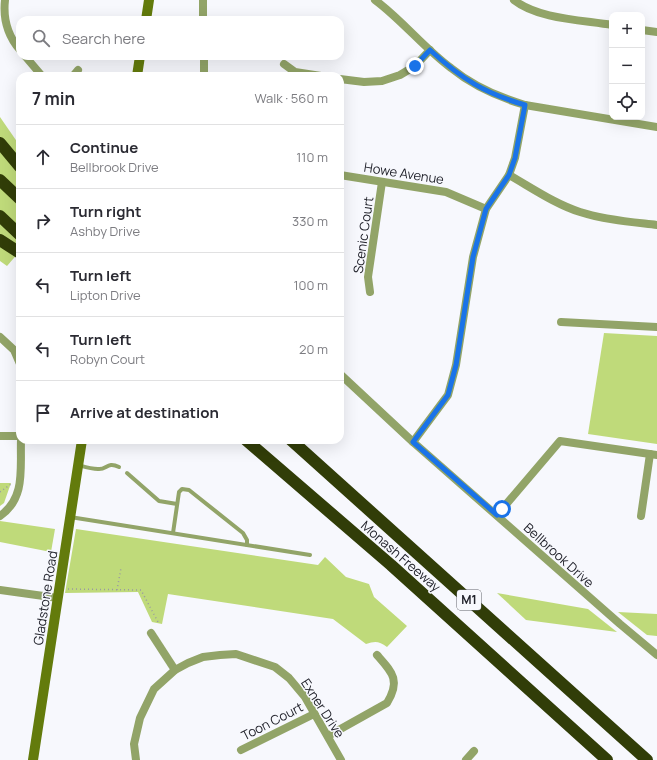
<!DOCTYPE html>
<meta charset="utf-8">
<style>
body{margin:0;font-family:Manrope,sans-serif;background:#f7f7f7;color:#2b2b33}
.controls{position:absolute;right:12px;top:12px;display:grid;overflow:hidden;border-radius:8px;box-shadow:0 4px 16px #0002}
.controls button{width:36px;height:36px;display:grid;place-items:center;padding:0;border:0;border-bottom:1px solid #e1e1e2;background:#fff;color:#2b2b33;font:20px sans-serif}
.stop{position:absolute;width:12px;height:12px;margin:-9px;border:3px solid #1a73e8;border-radius:50%;background:#fff}
.stop.end{background:#1a73e8;border-color:#fff;box-shadow:0 1px 4px #0008}
.list{margin:0;padding:0;list-style:none}
h2{display:flex;justify-content:space-between;align-items:center;height:52px;margin:0;padding:0 16px;font-size:17px}
h2 small{font-size:13px;font-weight:400;color:#7c7c81}
.list li{display:grid;grid-template-columns:26px 1fr auto;gap:12px;align-items:center;box-sizing:border-box;height:64px;padding:0 16px;border-top:1px solid #e1e1e2}
.list b{display:block;font-size:15px;white-space:nowrap}
.list p{margin:0;font-size:13px;white-space:nowrap;color:#7c7c81}
.list em{font-size:13px;font-style:normal;color:#7c7c81}
.icon{flex:none;width:22px;height:22px;fill:none;stroke:currentColor;stroke-width:2;stroke-linecap:round;stroke-linejoin:round}
.map{position:relative;flex:none;width:657px;height:760px;overflow:hidden}
.search{position:absolute;background:#fff;box-shadow:0 4px 16px #0002;left:16px;top:16px;width:328px;height:44px;display:flex;align-items:center;gap:10px;box-sizing:border-box;padding:0 14px;border-radius:12px;color:#7c7c81;font-size:15px}
.panel{position:absolute;background:#fff;box-shadow:0 4px 16px #0002;left:16px;top:72px;width:328px;height:372px;border-radius:12px}
.map>svg:first-child{display:block}
.green{fill:#bfda7a}
.lines{fill:none;stroke-linecap:round;stroke-linejoin:round}
.path{stroke:#999aa1;stroke-width:1.5;stroke-dasharray:1 3;stroke-linecap:butt}
.service{stroke:#92a468;stroke-width:4}
.minor{stroke:#92a468;stroke-width:8}
.secondary{stroke:#637b0c;stroke-width:10}
.motorway{stroke:#313d08;stroke-width:12}
.route{stroke:#1a73e8;stroke-width:5}
.labels{text-anchor:middle;stroke-width:3;stroke-linejoin:round;paint-order:stroke}
.shield{fill:#f7f8fd;stroke:#61626a;stroke-width:1}
.shield-label{font-size:12px;font-weight:bold;fill:#21222b}
.street-label{font-size:13px;fill:#21222b;stroke:#f7f8fd}
</style>
<div class="map">
<svg width="657" height="760" viewBox="0 0 657 760">
<rect width="100%" height="100%" fill="#f7f8fd"/>
<g class="green">
<polygon points="0,117 20,146 20,251 7,266 0,261"/>
<polygon points="604,333 657,336 657,444 588,434"/>
<polygon points="0,483 11,483 4,503 0,506"/>
<polygon points="0,521 55,529 51,552 0,542"/>
<path d="M76 529 318 565 325 557 346 577 369 584 374 597 407 626 387 647C379 641 375 641 366 644L333 619 168 594 162 624 152 622 138 592 65 593Z"/>
<polygon points="497,593 588,609 617,632 526,620"/>
<polygon points="618,612 657,614 657,636 647,635"/>
</g>
<g class="lines">
<g class="path">
<polyline points="0,492 11,484"/>
<polyline points="68,589 141,590 158,622"/>
<polyline points="117,590 121,568"/>
</g>
<g class="service">
<path d="M78 465C85 467 91 469 98 469 107 470 107 461 119 467"/>
<polyline points="127,473 159,501 177,504"/>
<polyline points="70,517 310,555"/>
<polyline points="173,533 179,492 182,489 189,490 243,533 247,540 247,545"/>
</g>
<g class="minor">
<path d="M5 0C3 18 8 36 20 50"/>
<polyline points="203,0 203,20"/>
<path d="M375 0C402 20 424 48 451 68 473 86 498 97 525 105L657 127"/>
<path d="M514 0C538 19 582 20 612 25"/>
<polyline points="642,30 657,32"/>
<polyline points="25,56 42,76"/>
<polyline points="284,64 295,72 321,76"/>
<polyline points="73,76 78,70"/>
<polyline points="204,76 204,56"/>
<polyline points="340,79 364,82 382,81 400,75 415,66 430,50"/>
<polyline points="340,175 446,192 486,209"/>
<path d="M509 175C532 188 555 204 580 212 605 220 632 222 657 225"/>
<polyline points="370,292 368,277 382,182"/>
<polyline points="561,322 657,327"/>
<polyline points="0,337 14,350 20,364"/>
<polyline points="340,374 413,442 620,624 657,655"/>
<polyline points="0,436 20,436"/>
<polyline points="413,442 448,395 456,365 473,257 486,209 509,175 515,158 525,105"/>
<polyline points="497,515 560,441 657,455"/>
<path d="M0 516C26 498 20 468 21 440"/>
<polyline points="641,516 650,454"/>
<polyline points="0,590 58,598"/>
<polyline points="151,633 175,670"/>
<path d="M328 736 387 703C401 680 392 672 377 655"/>
<polyline points="241,750 314,714"/>
<polyline points="136,760 134,744 140,718 154,689 175,670 188,663 203,657 220,655 236,654 275,667 289,678 305,697 341,760"/>
<polyline points="466,760 474,751"/>
</g>
<g class="secondary">
<polyline points="146,20 149,0"/>
<polyline points="137,76 140,56"/>
<polyline points="33,760 82,440"/>
</g>
<g class="motorway">
<polyline points="0,143 20,167"/>
<polyline points="0,180 20,199"/>
<polyline points="0,216 20,235"/>
<polyline points="0,240 20,253"/>
<polyline points="246,440 391,565 607,760"/>
<polyline points="291,440 647,760"/>
</g>
</g>
<g class="lines">
<path class="route" d="M415 66 430 50C462 79 484 93 525 105L515 158 509 175 486 209 473 257 456 365 448 395 413 442 497 515 502 509"/>
</g>
<g class="labels">
<rect class="shield" x="457" y="590" width="24" height="20" rx="3"/>
<g class="shield-label">
<text x="469" y="604">M1</text>
</g>
<g class="street-label">
<text transform="translate(404 173) rotate(9)" y="5">Howe Avenue</text>
<text transform="translate(363 235) rotate(-82)" y="5">Scenic Court</text>
<text transform="translate(559 555) rotate(42)" y="5">Bellbrook Drive</text>
<text transform="translate(401 556) rotate(41)" y="5">Monash Freeway</text>
<text transform="translate(45 598) rotate(-81)" y="5">Gladstone Road</text>
<text transform="translate(323 708) rotate(57)" y="5">Exner Drive</text>
<text transform="translate(272 721) rotate(-27)" y="5">Toon Court</text>
</g>
</g>
</svg>
<div class="controls">
<button>+</button>
<button>−</button>
<button><svg class="icon" aria-label="locate" viewBox="0 0 24 24"><circle cx="12" cy="12" r="6"/><path d="M12 2v4M12 18v4M2 12h4M18 12h4"/></svg></button>
</div>
<div class="stop" style="left:502px;top:509px"></div>
<div class="stop end" style="left:415px;top:66px"></div>
<div class="search"><svg class="icon" aria-label="search" viewBox="0 0 24 24"><circle cx="10" cy="10" r="6"/><path d="M15 15l6 6"/></svg>Search here</div>
<section class="panel">
<h2>7 min<small>Walk · 560 m</small></h2>
<ul class="list">
<li><svg class="icon" aria-label="ahead" viewBox="0 0 24 24"><path d="M12 20V5M6 11l6-6 6 6"/></svg><div><b>Continue</b><p>Bellbrook Drive</p></div><em>110 m</em></li>
<li><svg class="icon" aria-label="right" viewBox="0 0 24 24"><path d="M7 20v-9h11M14 6l5 5-5 5"/></svg><div><b>Turn right</b><p>Ashby Drive</p></div><em>330 m</em></li>
<li><svg class="icon" aria-label="left" viewBox="0 0 24 24"><path d="M17 20v-9H6M10 6l-5 5 5 5"/></svg><div><b>Turn left</b><p>Lipton Drive</p></div><em>100 m</em></li>
<li><svg class="icon" aria-label="left" viewBox="0 0 24 24"><path d="M17 20v-9H6M10 6l-5 5 5 5"/></svg><div><b>Turn left</b><p>Robyn Court</p></div><em>20 m</em></li>
<li><svg class="icon" aria-label="arrive" viewBox="0 0 24 24"><path d="M6 21V4h12l-3 4 3 4H6"/></svg><div><b>Arrive at destination</b></div></li>
</ul>
</section>
</div>
